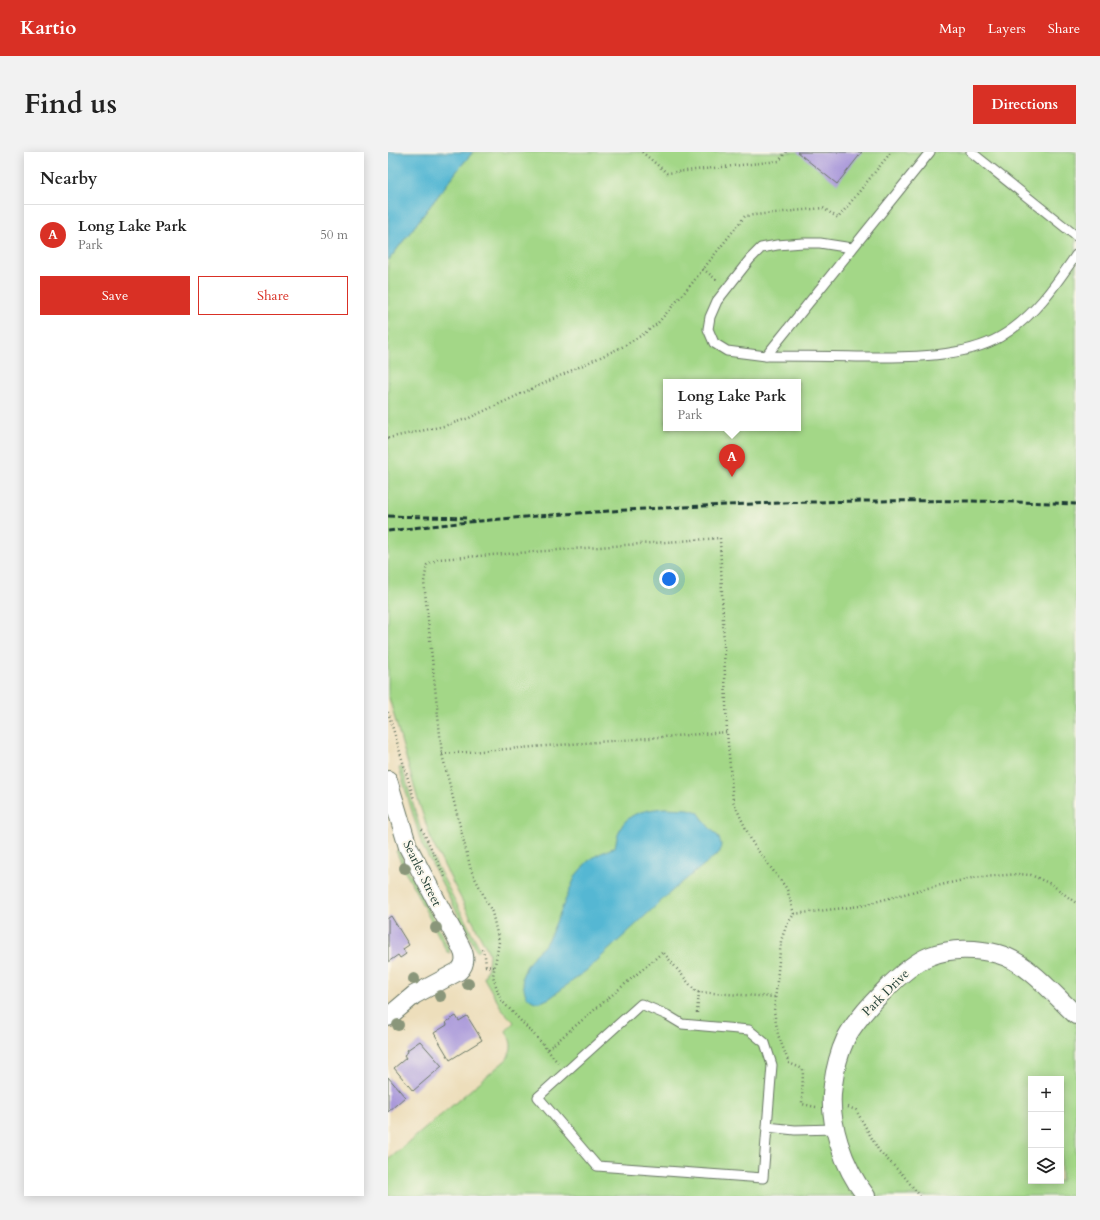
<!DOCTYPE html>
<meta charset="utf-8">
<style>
body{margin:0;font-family:Cardo,serif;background:#f2f2f2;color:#222}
.controls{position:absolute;right:12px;bottom:12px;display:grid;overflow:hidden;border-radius:0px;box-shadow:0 2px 10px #0003}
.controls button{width:36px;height:36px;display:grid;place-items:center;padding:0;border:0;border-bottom:1px solid #e0e0e0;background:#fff;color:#222;font:20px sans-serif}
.you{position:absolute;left:281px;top:427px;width:14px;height:14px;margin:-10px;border:3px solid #fff;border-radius:50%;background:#1a73e8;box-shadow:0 0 0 6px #1a73e833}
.badge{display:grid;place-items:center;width:26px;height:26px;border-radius:50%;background:#d93025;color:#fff;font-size:13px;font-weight:700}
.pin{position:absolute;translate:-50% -33px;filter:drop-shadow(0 1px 2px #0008)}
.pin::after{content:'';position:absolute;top:21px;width:14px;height:12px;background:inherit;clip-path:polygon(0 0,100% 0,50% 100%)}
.popup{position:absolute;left:275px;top:227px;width:138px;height:52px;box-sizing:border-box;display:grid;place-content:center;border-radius:0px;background:#fff;filter:drop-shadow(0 1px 3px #0005);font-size:13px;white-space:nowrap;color:#767676}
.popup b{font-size:15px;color:#222}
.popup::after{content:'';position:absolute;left:50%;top:100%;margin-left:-8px;border:8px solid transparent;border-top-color:#fff}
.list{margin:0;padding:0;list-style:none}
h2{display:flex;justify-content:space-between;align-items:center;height:52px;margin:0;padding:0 16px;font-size:17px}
h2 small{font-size:13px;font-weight:400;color:#767676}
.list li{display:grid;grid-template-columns:26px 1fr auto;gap:12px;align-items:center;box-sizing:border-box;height:60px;padding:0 16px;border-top:1px solid #e0e0e0}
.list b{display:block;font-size:15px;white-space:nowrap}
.list p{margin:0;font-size:13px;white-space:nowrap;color:#767676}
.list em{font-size:13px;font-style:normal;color:#767676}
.actions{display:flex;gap:8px;padding:12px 16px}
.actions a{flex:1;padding:9px 0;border:1px solid #d93025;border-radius:0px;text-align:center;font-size:14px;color:#d93025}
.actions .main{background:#d93025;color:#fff}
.icon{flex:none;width:22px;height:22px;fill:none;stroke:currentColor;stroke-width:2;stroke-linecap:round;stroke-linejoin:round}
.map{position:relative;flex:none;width:688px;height:1044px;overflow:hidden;border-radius:0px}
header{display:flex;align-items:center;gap:24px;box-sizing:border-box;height:56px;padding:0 20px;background:#d93025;color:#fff}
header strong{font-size:19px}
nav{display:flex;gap:22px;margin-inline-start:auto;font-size:14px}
.intro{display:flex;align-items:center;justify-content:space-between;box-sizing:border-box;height:96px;padding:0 24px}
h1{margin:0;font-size:28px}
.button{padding:10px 18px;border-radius:0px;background:#d93025;color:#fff;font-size:14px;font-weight:700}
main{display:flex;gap:24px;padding:0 24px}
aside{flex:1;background:#fff;border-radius:0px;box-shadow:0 2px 10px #0003}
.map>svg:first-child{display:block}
.green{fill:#a3d787;stroke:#618a5e;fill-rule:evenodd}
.water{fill:#55b7d3;stroke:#3a7a84}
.building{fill:#aa9ada}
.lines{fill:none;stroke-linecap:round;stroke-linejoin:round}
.lane-casing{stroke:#677563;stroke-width:11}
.street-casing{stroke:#677563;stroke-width:20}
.path{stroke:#677563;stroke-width:2.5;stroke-dasharray:1 3;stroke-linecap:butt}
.lane{stroke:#fff;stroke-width:9}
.street{stroke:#fff;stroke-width:18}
.rail{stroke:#1f3d34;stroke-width:3;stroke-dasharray:6 3;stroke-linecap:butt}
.tree{fill:#8a967a}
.labels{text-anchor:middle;stroke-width:4;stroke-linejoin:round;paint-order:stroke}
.street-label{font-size:13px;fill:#1f3d34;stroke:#fbf7ec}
</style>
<header>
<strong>Kartio</strong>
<nav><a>Map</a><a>Layers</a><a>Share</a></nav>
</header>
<div class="intro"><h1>Find us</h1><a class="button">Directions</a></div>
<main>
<aside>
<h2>Nearby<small></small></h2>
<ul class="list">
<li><span class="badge">A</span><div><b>Long Lake Park</b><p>Park</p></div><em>50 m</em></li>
</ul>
<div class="actions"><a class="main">Save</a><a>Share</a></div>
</aside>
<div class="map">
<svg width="688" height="1044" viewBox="0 0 688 1044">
<rect width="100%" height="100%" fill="#fbf7ec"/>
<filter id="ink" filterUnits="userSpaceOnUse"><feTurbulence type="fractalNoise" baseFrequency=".025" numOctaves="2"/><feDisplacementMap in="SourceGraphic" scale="8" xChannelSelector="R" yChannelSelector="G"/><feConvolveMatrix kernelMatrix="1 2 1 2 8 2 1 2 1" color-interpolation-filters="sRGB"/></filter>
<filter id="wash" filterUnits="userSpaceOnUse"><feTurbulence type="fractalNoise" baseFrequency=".012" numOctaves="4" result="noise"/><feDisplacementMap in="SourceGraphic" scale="16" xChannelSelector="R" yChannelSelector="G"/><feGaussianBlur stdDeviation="0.9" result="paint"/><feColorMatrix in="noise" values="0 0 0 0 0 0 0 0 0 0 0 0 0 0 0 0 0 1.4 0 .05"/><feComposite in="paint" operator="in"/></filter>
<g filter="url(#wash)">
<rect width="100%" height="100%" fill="#eddebb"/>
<g class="green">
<path d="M85 0H688V1044H0V1008L119 907C125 895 124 891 118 879L126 870 115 859 96 826 100 814 101 801 44 690 30 648 0 542V109L72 15ZM278 230H410V276H278ZM643 927H673V1029H643Z"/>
<polygon points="14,615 36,689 92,797 89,799 34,693 11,616"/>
<polygon points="10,698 60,795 62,801 59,800 16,717 8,699"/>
</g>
<g class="water">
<polygon points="0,0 85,0 72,15 0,109"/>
<path d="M276 656 301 657 310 660 320 674 330 684 333 692 332 700 286 737 199 818 162 846 153 850H147L143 848 138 844 136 836 134 825 138 815 147 802 156 794 163 782 188 723 199 710 209 703 227 695C228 690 229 685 231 680 238 660 258 658 276 656Z"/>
</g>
<g id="blocks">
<g class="building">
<polygon points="409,0 474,0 449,32"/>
<polygon points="3,764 21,793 15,797 18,802 12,806 10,803 0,810 0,766"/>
<polygon points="68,864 71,869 79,864 94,888 62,908 46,881 59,873 58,870"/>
<polygon points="32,889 54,914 25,939 6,916 18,906 16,903 20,900 19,898"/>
<polygon points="0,925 17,945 0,960"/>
</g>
</g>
</g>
<g filter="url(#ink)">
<use href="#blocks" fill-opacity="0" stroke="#677563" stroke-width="1"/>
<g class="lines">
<g class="lane-casing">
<g id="lane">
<path d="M542 0 378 204C409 204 439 204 469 205 513 205 574 207 612 185 645 166 667 134 688 103"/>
<polyline points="583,0 688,84"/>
<polyline points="378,204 339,199 326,191 320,177 322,165 329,149 362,107 373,96 389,93 415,91 432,91 464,96"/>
<polyline points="379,975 375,1026 209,1014 150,945 253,852 279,863 294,872 361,878 377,891 384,913 379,975 407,978 448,977"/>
</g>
</g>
<g class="street-casing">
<g id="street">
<path d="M0 628 20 695 73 795C77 803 79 811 71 819L26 843 0 865"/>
<path d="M478 1044C456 1016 439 969 445 933 447 917 451 901 458 886 471 862 516 814 542 804 563 796 588 796 610 802 640 810 666 843 688 863"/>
</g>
</g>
<g class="path">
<polyline points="254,0 279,21 391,9 398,0"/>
<polyline points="315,117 329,128"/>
<polyline points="0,286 56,274 81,266 234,195 254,183 269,172 301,135 357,64 435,56 450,66 503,0"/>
<polyline points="0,560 26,647"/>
<polyline points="54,602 339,580"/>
<polyline points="34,677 57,725"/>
<polyline points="94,797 97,804 98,814"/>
<polyline points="97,814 107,815"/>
<polyline points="309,861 311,840"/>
<polyline points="160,897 275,800 308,840 387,845"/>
<polyline points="170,911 154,891 112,847 105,824 111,790 104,760 83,718 54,602 36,430 39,413 50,407 332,386 339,580 345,649 365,692 399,737 406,762"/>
<polyline points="428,955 414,952 415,917 401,911 390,883 386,859 393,789 398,774 406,762 472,754 531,738 584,726 630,722 643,723 663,732 688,751"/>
<polyline points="460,955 468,958 491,999 515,1023 532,1044"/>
</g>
<use href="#lane" class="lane"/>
<use href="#street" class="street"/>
<g class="rail">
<polyline points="0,364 78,366"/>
<path d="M0 379C112 365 225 358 338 353 455 348 571 347 688 352"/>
</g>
</g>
<g class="tree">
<circle cx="17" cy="716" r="6"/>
<circle cx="48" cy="776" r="6"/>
<circle cx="26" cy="827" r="6"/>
<circle cx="80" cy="832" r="6"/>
<circle cx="52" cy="844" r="6"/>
<circle cx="10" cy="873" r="6"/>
</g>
</g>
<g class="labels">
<g class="street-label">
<text transform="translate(35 721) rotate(64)" y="5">Searles Street</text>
<text transform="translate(497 840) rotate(-45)" y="5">Park Drive</text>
</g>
</g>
</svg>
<div class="controls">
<button>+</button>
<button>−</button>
<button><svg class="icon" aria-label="layers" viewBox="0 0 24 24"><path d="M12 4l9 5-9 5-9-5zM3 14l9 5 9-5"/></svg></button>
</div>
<div class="you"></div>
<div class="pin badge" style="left:344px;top:325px">A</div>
<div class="popup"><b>Long Lake Park</b>Park</div>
</div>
</main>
